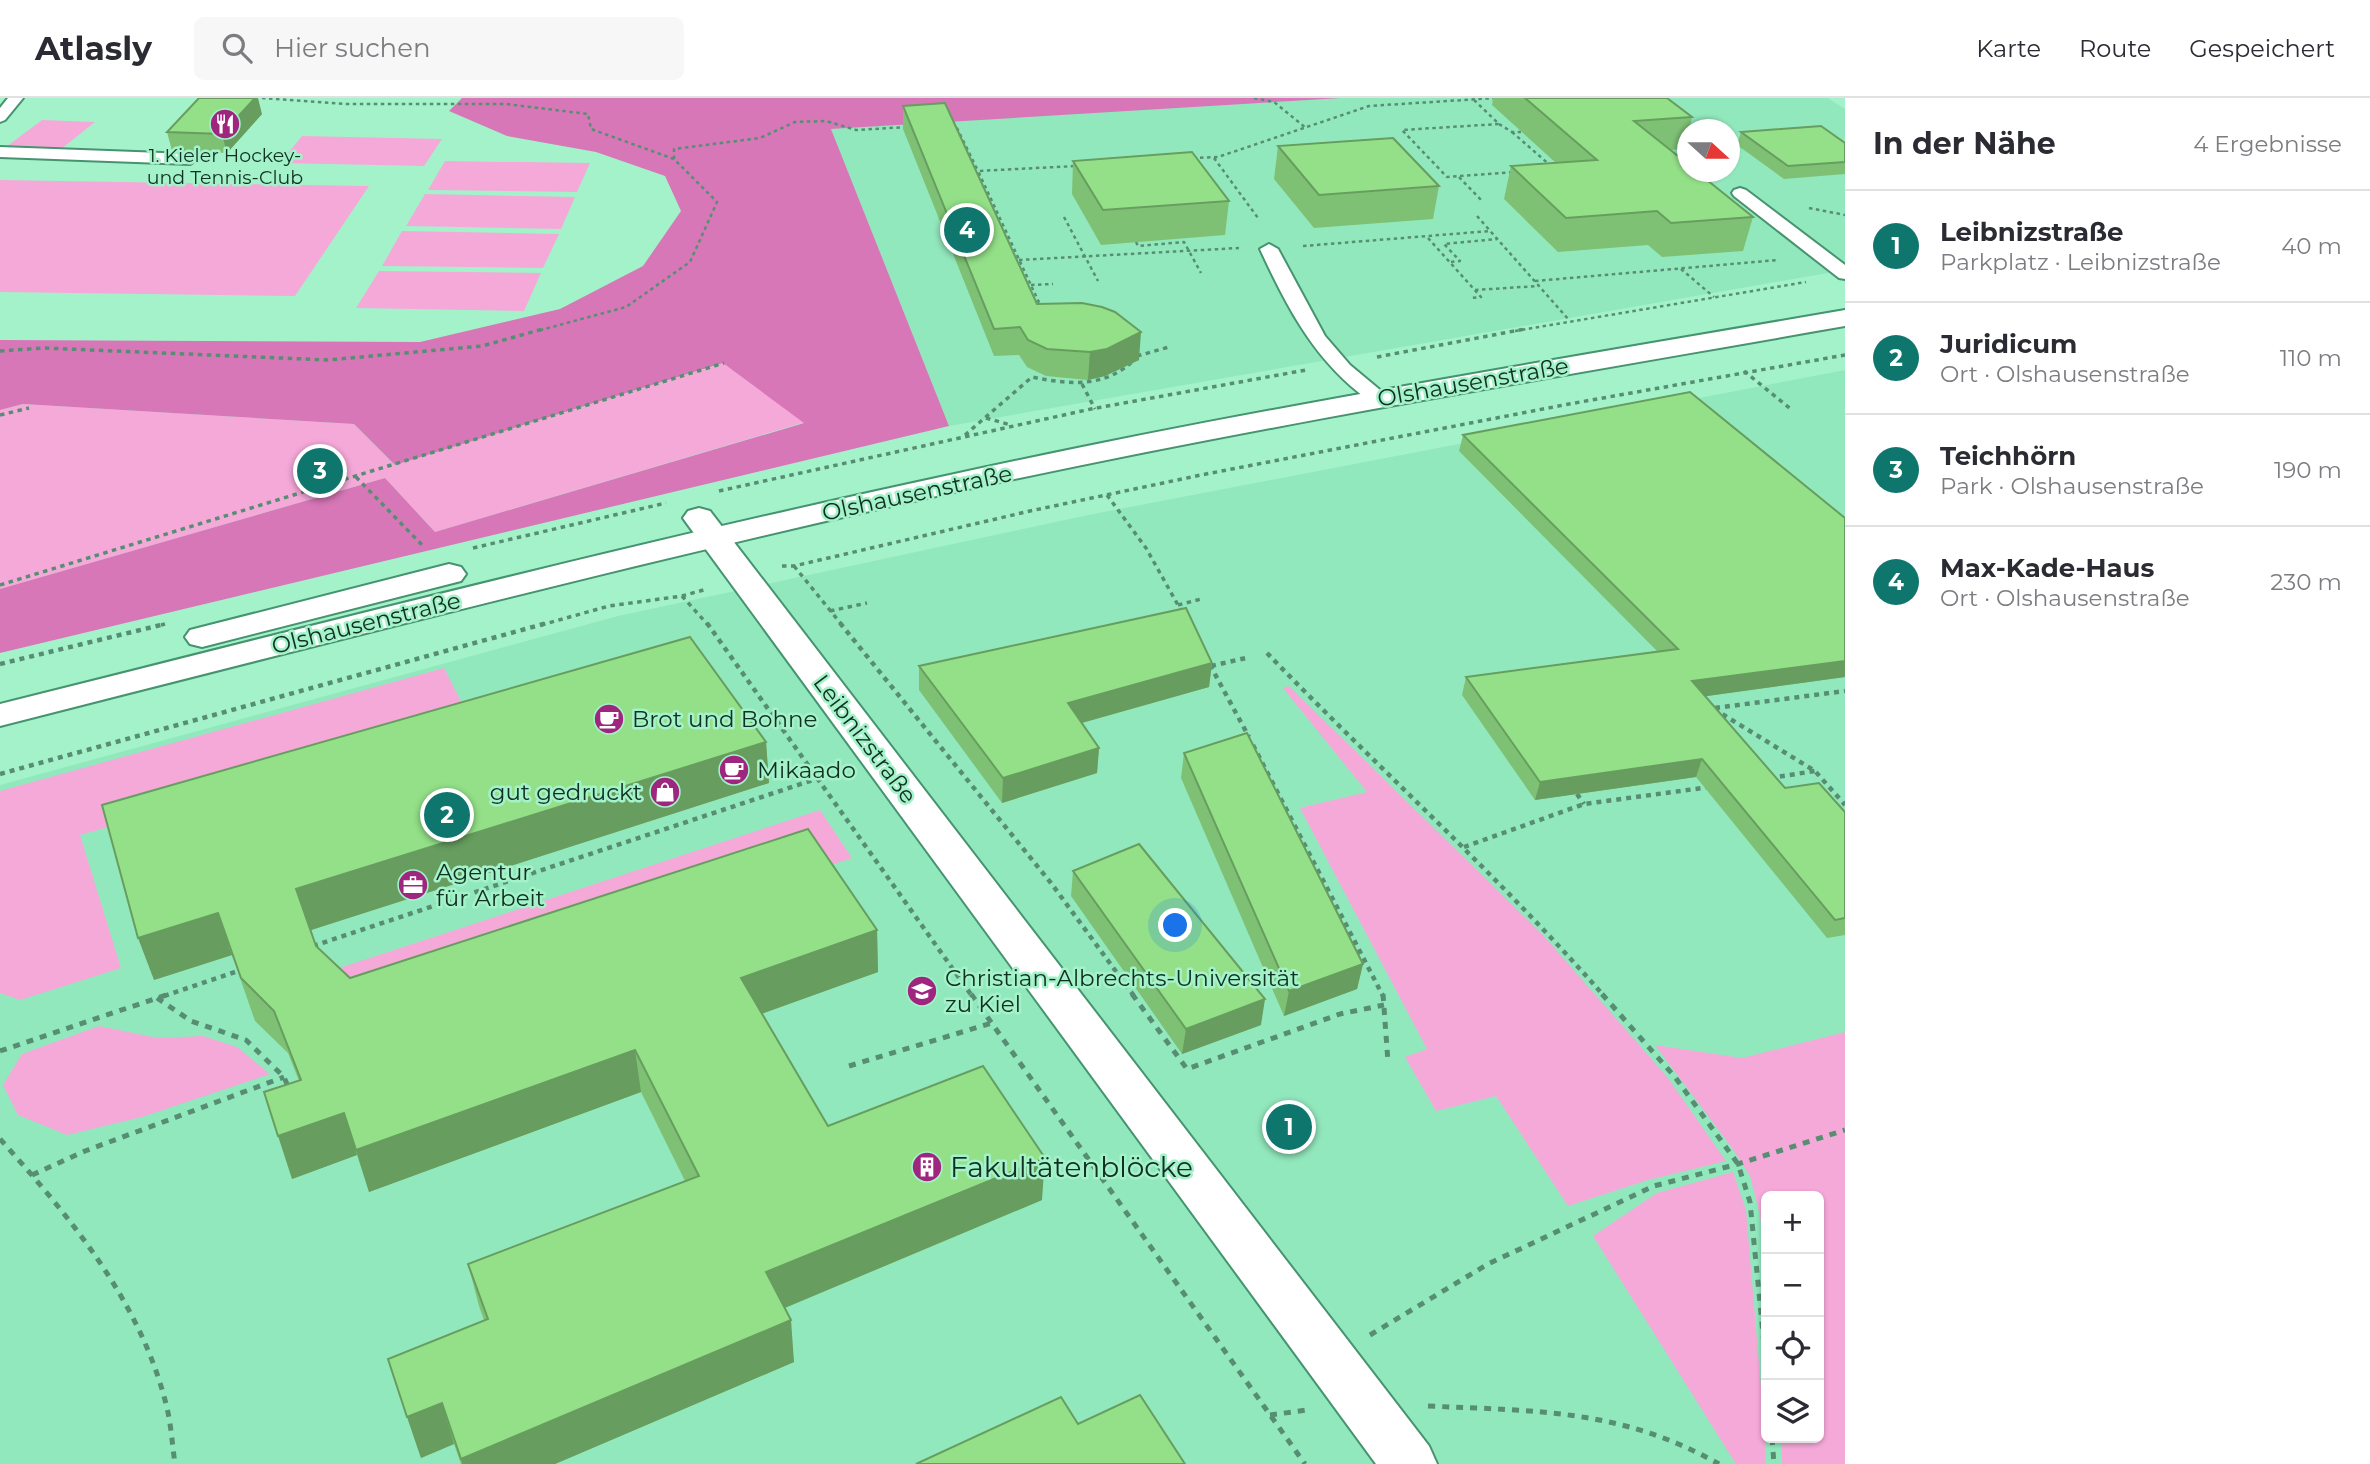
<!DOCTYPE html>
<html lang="de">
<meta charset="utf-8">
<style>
body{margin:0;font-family:Montserrat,sans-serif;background:#f7f7f7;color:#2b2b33}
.controls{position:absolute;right:21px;bottom:21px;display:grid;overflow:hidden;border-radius:10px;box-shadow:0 2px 5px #0004}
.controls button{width:63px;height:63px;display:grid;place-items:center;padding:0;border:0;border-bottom:2px solid #e1e1e2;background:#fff;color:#2b2b33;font:35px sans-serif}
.compass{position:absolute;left:1677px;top:21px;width:63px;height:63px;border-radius:50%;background:#fff;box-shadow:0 2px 5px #0004;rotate:111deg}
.you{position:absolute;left:1176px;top:828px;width:24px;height:24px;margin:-18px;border:5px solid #fff;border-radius:50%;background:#1a73e8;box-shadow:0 0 0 10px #1a73e833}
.badge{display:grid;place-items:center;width:46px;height:46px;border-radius:50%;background:#0f766e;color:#fff;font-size:23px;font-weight:700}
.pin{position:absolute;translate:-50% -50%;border:4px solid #fff;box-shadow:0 2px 7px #0006}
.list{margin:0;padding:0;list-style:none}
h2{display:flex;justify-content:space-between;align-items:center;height:91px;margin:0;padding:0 28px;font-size:30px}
h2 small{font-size:23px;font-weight:400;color:#7c7c81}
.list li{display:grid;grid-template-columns:46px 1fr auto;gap:21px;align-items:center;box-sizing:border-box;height:112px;padding:0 28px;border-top:2px solid #e1e1e2}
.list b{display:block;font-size:26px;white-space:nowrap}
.list p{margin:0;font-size:23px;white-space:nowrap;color:#7c7c81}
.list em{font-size:23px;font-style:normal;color:#7c7c81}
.icon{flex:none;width:38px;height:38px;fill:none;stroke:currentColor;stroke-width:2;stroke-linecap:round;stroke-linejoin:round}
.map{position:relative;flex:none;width:1845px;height:1366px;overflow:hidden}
header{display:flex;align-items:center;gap:42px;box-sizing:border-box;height:98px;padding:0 35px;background:#fff;border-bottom:2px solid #e1e1e2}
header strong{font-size:33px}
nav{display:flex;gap:38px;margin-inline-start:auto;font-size:24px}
.search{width:490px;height:63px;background:#f7f7f7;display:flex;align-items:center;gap:18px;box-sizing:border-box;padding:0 24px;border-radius:10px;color:#7c7c81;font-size:26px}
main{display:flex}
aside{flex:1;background:#fff}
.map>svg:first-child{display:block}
.built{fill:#92e8bd;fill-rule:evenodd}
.green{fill:#f5a9d9}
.forest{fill:#d777b7}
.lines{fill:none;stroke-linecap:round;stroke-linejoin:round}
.lane-casing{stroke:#46936f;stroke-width:4}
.street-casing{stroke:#46936f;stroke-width:4}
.secondary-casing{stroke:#46936f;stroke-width:4}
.path-far3{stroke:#578e73;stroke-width:2.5;stroke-dasharray:3.5 3.5;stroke-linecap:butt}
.path-far2{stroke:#578e73;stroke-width:3.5;stroke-dasharray:4.5 4.5;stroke-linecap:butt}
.path-far1{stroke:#578e73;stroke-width:4.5;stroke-dasharray:5 5;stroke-linecap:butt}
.path{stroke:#578e73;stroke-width:5;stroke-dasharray:7 7;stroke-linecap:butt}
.lane{fill:#fff;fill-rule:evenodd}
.street{fill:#fff;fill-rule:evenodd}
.secondary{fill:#fff;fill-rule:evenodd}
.wall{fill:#7ec175}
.shaded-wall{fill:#679d5f}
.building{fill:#93e088;stroke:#679d5f;stroke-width:2}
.labels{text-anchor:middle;stroke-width:5;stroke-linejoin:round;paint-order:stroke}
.far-poi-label{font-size:19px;fill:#103122;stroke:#a4f2ca}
.street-label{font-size:23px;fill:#103122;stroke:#a4f2ca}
.poi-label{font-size:23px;fill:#103122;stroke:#a4f2ca;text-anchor:start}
.near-poi-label{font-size:28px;fill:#103122;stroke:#a4f2ca;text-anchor:start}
</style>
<header>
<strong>Atlasly</strong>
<div class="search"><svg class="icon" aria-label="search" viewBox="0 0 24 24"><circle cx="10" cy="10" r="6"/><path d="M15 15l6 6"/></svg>Hier suchen</div>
<nav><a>Karte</a><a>Route</a><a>Gespeichert</a></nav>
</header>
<main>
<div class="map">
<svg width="1845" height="1366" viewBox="0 0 1845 1366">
<rect width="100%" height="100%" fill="#a4f2ca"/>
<g class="built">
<path d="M1302 0H1828L1845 11V172L949 328 831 31ZM1688 32H1730V74H1688Z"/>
<path d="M1845 272V1366H0V687L618 518 1088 417ZM1766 1098H1819V1340H1766Z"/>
</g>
<g class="green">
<polygon points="42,22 95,24 61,51 6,49"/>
<polygon points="302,38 442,41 424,68 280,65"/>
<polygon points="445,63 590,65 577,94 428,92"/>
<polygon points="0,82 369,88 295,198 0,194"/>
<polygon points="425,96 575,99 561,131 406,128"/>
<polygon points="402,133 559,136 543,170 382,168"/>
<polygon points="379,173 541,175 524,213 356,210"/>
<polygon points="724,265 805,324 435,434 385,380 0,491 0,312 23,306 354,326 395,367"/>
<polygon points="444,570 464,609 377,653 80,737 121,870 20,902 0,895 0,693"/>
<polygon points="1289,588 1543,837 1668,980 1726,1063 1648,1082 1568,1108 1496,998 1436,1013 1405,959 1427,951 1300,710 1367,694 1283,590"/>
<polygon points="820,712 852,760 362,922 324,875"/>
<polygon points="99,928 158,940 203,938 237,949 270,976 142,1019 67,1037 18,1017 3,987 22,956"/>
<polygon points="1845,934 1845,1366 1782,1366 1781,1340 1819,1340 1819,1098 1766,1098 1766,1173 1760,1117 1750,1078 1732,1050 1655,947 1742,960"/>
<polygon points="1733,1074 1746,1112 1766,1348 1765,1366 1736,1366 1593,1138 1657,1095"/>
</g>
<polygon class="forest" points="462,0 1341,0 831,31 949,328 0,555 0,491 385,380 435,434 804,325 723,265 395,367 354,326 23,306 0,312 0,242 420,244 560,211 643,168 681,113 665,78 596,54 507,38 449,13"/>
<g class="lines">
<g class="lane-casing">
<g id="lane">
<polygon points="8,0 23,0 5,22 0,24 0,10"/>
<polygon points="0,49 190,56 198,61 190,66 0,59"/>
<polygon points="1740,90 1746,92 1845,167 1845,181 1839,180 1734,98 1732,95 1734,92"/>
<path d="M1269 146 1278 151 1325 238 1350 267 1386 297 1389 301 1386 305C1373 308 1367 301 1358 294 1311 256 1285 205 1260 151Z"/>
</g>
</g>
<g class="street-casing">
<polygon id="street" points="699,410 710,413 1429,1348 1437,1366 1376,1366 688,427 683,420 688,413"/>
</g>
<g class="secondary-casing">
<g id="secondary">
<path d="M1845 212V228C1549 280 1252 329 959 393 637 464 319 547 0 628V606C319 526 637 444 959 375 1252 311 1549 263 1845 212Z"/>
<polygon points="449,466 461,469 466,476 461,483 202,549 190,546 185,539 190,532"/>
</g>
</g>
<g class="path-far3">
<polyline points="262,0 346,6 506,6 588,16 591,31 674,61 717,104 690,164 626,209 537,233"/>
<polyline points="1254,0 1274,4 1306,30"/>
<polyline points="1474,2 1499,26 1402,32 1447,79 1514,74"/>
<polyline points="1687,25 1698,32"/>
<polyline points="1499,26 1512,34 1521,34"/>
<polyline points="951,27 956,28 978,73"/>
<polyline points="1512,34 1551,68"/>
<polyline points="1730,53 1735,56"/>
<polyline points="1193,60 1218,59 1369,8 1495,0"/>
<polyline points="1214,60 1258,120"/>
<polyline points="674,61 674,51 760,40 795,24 826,23 856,32 908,29"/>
<polyline points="1459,79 1482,103"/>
<polyline points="1809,110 1845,117"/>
<polyline points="1477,118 1569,222"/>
<polyline points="1064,119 1098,183"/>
<polyline points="1428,140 1481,199 1471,200"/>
<polyline points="1136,144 1138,148 1184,144 1201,175"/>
<polyline points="1303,148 1490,133"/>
<polyline points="1019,162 1239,150"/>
<polyline points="1451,164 1460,163 1444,146 1497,141"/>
<polyline points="1681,171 1714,199"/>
<polyline points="1535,183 1778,162"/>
<polyline points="1031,187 1053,186"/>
<polyline points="1475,192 1538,188"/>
<polyline points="1042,211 978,73 1076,68"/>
<polyline points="1515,233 1806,184"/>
</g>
<g class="path-far2">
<polyline points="0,253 44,250 328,262 482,248 543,231"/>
<polyline points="1137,258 1169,249"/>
<polyline points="1377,259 1525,231"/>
<polyline points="1744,273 1792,312"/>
<polyline points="1082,286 1095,311"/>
<polyline points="0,317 29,310"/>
<polyline points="986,320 1011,327"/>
<path d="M965 337 1032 279C1070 287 1107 290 1136 260"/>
<polyline points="356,379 424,449"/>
<polyline points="719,393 1091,311 1306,272"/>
<polyline points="1107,397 1146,450 1183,516"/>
<polyline points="473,450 666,405"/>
<polyline points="782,468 794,468 1030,413 1201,377 1569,306 1845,257"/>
<polyline points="794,468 842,527"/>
<polyline points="0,487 724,265"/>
<polyline points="682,498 708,527"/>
<polyline points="1178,507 1201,501"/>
<polyline points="830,513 867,505"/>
<polyline points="161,527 165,526"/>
<polyline points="541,527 609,508 682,498 707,491"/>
</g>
<g class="path-far1">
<polyline points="707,525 972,898"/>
<polyline points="840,525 1051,785 1134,898"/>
<path d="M1267 555C1378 670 1498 777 1604 898"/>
<polyline points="0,566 165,526"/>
<polyline points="1210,567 1249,639"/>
<polyline points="1211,568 1246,560"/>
<polyline points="1715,610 1845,593"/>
<polyline points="1714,611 1815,673 1845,707"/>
<polyline points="1253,647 1383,898"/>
<polyline points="0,676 547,525"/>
<polyline points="1770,680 1815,673"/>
<polyline points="1577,696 1584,706"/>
<polyline points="1464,749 1584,706 1710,689"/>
<polyline points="313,848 816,681"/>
<polyline points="164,898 241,872"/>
</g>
<g class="path">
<polyline points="971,896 1305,1366"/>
<polyline points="1132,896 1187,971 1340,916 1384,907"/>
<polyline points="1383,896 1388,964"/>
<polyline points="1602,896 1675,979 1738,1066 1750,1104 1766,1266"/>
<polyline points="157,900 191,923 246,942 284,979 289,991"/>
<polyline points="0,953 169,896"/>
<polyline points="849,968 992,925"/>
<path d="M0 1041C69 1118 138 1200 165 1302 171 1323 172 1345 175 1366"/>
<polyline points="32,1077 85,1053 284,979"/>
<polyline points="1370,1237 1488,1166 1654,1088 1738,1066 1845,1032"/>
<path d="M1428 1308C1537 1313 1621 1311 1719 1366"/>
<polyline points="1270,1317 1307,1312"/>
<polyline points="1772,1340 1774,1366"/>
</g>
<use href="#lane" class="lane"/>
<use href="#street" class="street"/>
<use href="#secondary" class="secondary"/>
</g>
<g class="wall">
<polygon points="1493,0 1667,0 1692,19 1689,32 1688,32 1688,36 1684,51 1670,52 1753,119 1743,153 1662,159 1648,147 1558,154 1504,101 1511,68 1556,65 1492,7"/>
<polygon points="903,8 1037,206 1139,262 1105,278 1088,282 1046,278 1027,269 1019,257 994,258 903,31"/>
<polygon points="262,16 227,55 172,53 167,34"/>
<polygon points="1741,34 1845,45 1845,76 1784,81 1737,47"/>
<polygon points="1278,48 1439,88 1433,121 1314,130 1274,81"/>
<polygon points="1073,63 1229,103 1225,137 1101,147 1072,96"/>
<polygon points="1463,337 1845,420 1845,579 1705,598 1785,690 1845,714 1845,837 1827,840 1696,679 1535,702 1462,597 1466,579 1657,553 1459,353"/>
<polygon points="1212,565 1209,589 1082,625 1099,650 1097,675 1002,705 919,592 919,568"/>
<polygon points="766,644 769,685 311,832 316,848 350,880 877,832 878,874 762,915 828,1028 1042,1102 785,1210 794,1264 555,1366 461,1366 454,1346 421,1360 388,1261 484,1222 479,1208 468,1166 685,1083 641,994 369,1094 357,1057 292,1081 299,983 288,955 255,923 232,857 154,882"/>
<polygon points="1184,655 1363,866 1357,891 1284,918 1181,680"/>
<polygon points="1073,773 1261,927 1182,956 1071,798"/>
</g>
<g class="shaded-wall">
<polygon points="255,0 258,0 262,16 227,55 222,36"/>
<polygon points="1141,234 1139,262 1105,278 1088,282 1090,254"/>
<polygon points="1845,563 1845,579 1686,601 1692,583"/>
<polygon points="1212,565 1209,589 1067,629 1068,605"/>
<polygon points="766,644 769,685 308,833 296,791"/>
<polygon points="1099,650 1097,675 1002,705 1003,680"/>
<polygon points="1702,661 1696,679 1535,702 1540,684"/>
<polygon points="218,815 232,857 154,882 138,840"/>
<polygon points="877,832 878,874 745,922 741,880"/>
<polygon points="1363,866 1357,891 1284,918 1289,893"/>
<polygon points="1265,901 1261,927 1182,956 1186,931"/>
<polygon points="635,952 641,994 369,1094 356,1052"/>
<polygon points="344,1015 357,1057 292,1081 278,1038"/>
<polygon points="1045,1060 1042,1102 770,1216 766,1174"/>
<polygon points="791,1222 794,1264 555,1366 462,1366 461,1361"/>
<polygon points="442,1305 454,1346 421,1360 407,1319"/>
</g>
<g class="building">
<polygon points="199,0 255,0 222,36 167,34"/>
<polygon points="1525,0 1667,0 1692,19 1634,23 1688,66 1688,74 1697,74 1753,119 1671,125 1657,113 1566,120 1511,68 1597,62"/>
<polygon points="945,5 1037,206 1082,205 1102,209 1115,214 1141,234 1107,251 1090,254 1047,251 1028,242 1020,229 994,231 903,8"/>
<polygon points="1821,28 1845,45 1845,64 1788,68 1741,34"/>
<polygon points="1393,40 1439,88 1319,97 1278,48"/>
<polygon points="1192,54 1229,103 1103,112 1073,63"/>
<polygon points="1690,294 1845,420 1845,563 1692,583 1785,690 1819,685 1845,714 1845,820 1835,822 1702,661 1540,684 1466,579 1678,551 1463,337"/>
<polygon points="1186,510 1212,565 1068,605 1099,650 1003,680 919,568"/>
<polygon points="690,539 766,644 296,791 316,848 350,880 808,731 877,832 741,880 828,1028 983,968 1045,1060 766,1174 791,1222 461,1361 442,1305 407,1319 388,1261 488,1221 468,1166 699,1078 635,952 356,1052 344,1015 278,1038 264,994 301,982 274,913 241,880 218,815 138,840 102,707"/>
<polygon points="1247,635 1363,866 1289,893 1184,655"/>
<polygon points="1139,746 1265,901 1186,931 1073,773"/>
<polygon points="1140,1297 1185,1366 916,1366 1061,1299 1078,1326"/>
</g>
<defs>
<g id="restaurant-disc" transform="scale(1.575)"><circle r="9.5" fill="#9e267e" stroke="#a4f2ca"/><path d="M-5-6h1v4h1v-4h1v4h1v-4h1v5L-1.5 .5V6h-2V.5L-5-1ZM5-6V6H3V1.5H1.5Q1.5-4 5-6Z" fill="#fff"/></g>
<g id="cafe-disc" transform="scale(1.575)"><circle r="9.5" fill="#9e267e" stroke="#a4f2ca"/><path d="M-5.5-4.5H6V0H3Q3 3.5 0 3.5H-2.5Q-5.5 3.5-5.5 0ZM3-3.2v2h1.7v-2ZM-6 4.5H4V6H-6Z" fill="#fff"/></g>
<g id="shop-disc" transform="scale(1.575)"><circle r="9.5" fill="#9e267e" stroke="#a4f2ca"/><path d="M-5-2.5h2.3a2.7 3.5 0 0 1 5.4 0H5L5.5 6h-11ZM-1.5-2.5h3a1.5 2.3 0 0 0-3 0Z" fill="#fff"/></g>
<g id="office-disc" transform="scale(1.575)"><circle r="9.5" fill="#9e267e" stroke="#a4f2ca"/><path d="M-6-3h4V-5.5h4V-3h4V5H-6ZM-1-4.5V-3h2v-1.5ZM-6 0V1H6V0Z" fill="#fff"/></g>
<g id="university-disc" transform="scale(1.575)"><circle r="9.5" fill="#9e267e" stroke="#a4f2ca"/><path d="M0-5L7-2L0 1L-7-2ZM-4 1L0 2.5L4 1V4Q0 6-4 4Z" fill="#fff"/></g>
<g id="building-disc" transform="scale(1.575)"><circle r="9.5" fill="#9e267e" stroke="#a4f2ca"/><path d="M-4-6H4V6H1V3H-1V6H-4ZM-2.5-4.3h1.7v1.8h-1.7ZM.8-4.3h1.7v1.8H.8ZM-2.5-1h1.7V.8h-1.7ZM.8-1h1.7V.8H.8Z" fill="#fff"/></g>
</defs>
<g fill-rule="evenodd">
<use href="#restaurant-disc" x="225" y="26"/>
<use href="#cafe-disc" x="609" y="621"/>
<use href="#cafe-disc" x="734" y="672"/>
<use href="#shop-disc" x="665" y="694"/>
<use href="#office-disc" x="413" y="787"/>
<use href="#university-disc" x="922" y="893"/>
<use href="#building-disc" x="927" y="1069"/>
</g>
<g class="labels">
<g class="far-poi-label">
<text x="225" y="64">1. Kieler Hockey-<tspan x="225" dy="22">und Tennis-Club</tspan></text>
</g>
<g class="street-label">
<text transform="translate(1473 284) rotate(-10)" y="8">Olshausenstraße</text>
<text transform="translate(917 395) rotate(-12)" y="8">Olshausenstraße</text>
<text transform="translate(366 525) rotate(-14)" y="8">Olshausenstraße</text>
<text transform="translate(865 641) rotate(53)" y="8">Leibnizstraße</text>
</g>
<g class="poi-label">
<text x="632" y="629">Brot und Bohne</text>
<text x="757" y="680">Mikaado</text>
<text x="642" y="702" text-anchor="end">gut gedruckt</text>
<text x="436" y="782">Agentur<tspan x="436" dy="26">für Arbeit</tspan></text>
<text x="945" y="888">Christian-Albrechts-Universität<tspan x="945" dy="26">zu Kiel</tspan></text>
</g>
<g class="near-poi-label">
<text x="950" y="1079">Fakultätenblöcke</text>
</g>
</g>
</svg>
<div class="controls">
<button>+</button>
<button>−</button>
<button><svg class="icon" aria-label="locate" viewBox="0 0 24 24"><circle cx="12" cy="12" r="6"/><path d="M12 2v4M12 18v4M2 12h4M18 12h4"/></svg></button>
<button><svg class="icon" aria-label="layers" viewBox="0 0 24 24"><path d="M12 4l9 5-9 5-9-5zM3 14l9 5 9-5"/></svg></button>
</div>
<svg class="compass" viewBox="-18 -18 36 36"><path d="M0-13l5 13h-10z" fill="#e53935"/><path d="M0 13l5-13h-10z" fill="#7c7c81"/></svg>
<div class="you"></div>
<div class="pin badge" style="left:1289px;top:1029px">1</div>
<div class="pin badge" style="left:447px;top:717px">2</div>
<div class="pin badge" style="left:320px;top:373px">3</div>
<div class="pin badge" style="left:967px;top:132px">4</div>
</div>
<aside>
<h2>In der Nähe<small>4 Ergebnisse</small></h2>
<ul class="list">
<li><span class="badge">1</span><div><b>Leibnizstraße</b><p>Parkplatz · Leibnizstraße</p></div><em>40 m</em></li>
<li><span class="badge">2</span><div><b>Juridicum</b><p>Ort · Olshausenstraße</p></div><em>110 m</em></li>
<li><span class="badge">3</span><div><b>Teichhörn</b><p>Park · Olshausenstraße</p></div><em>190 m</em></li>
<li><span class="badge">4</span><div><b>Max-Kade-Haus</b><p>Ort · Olshausenstraße</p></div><em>230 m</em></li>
</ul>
</aside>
</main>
